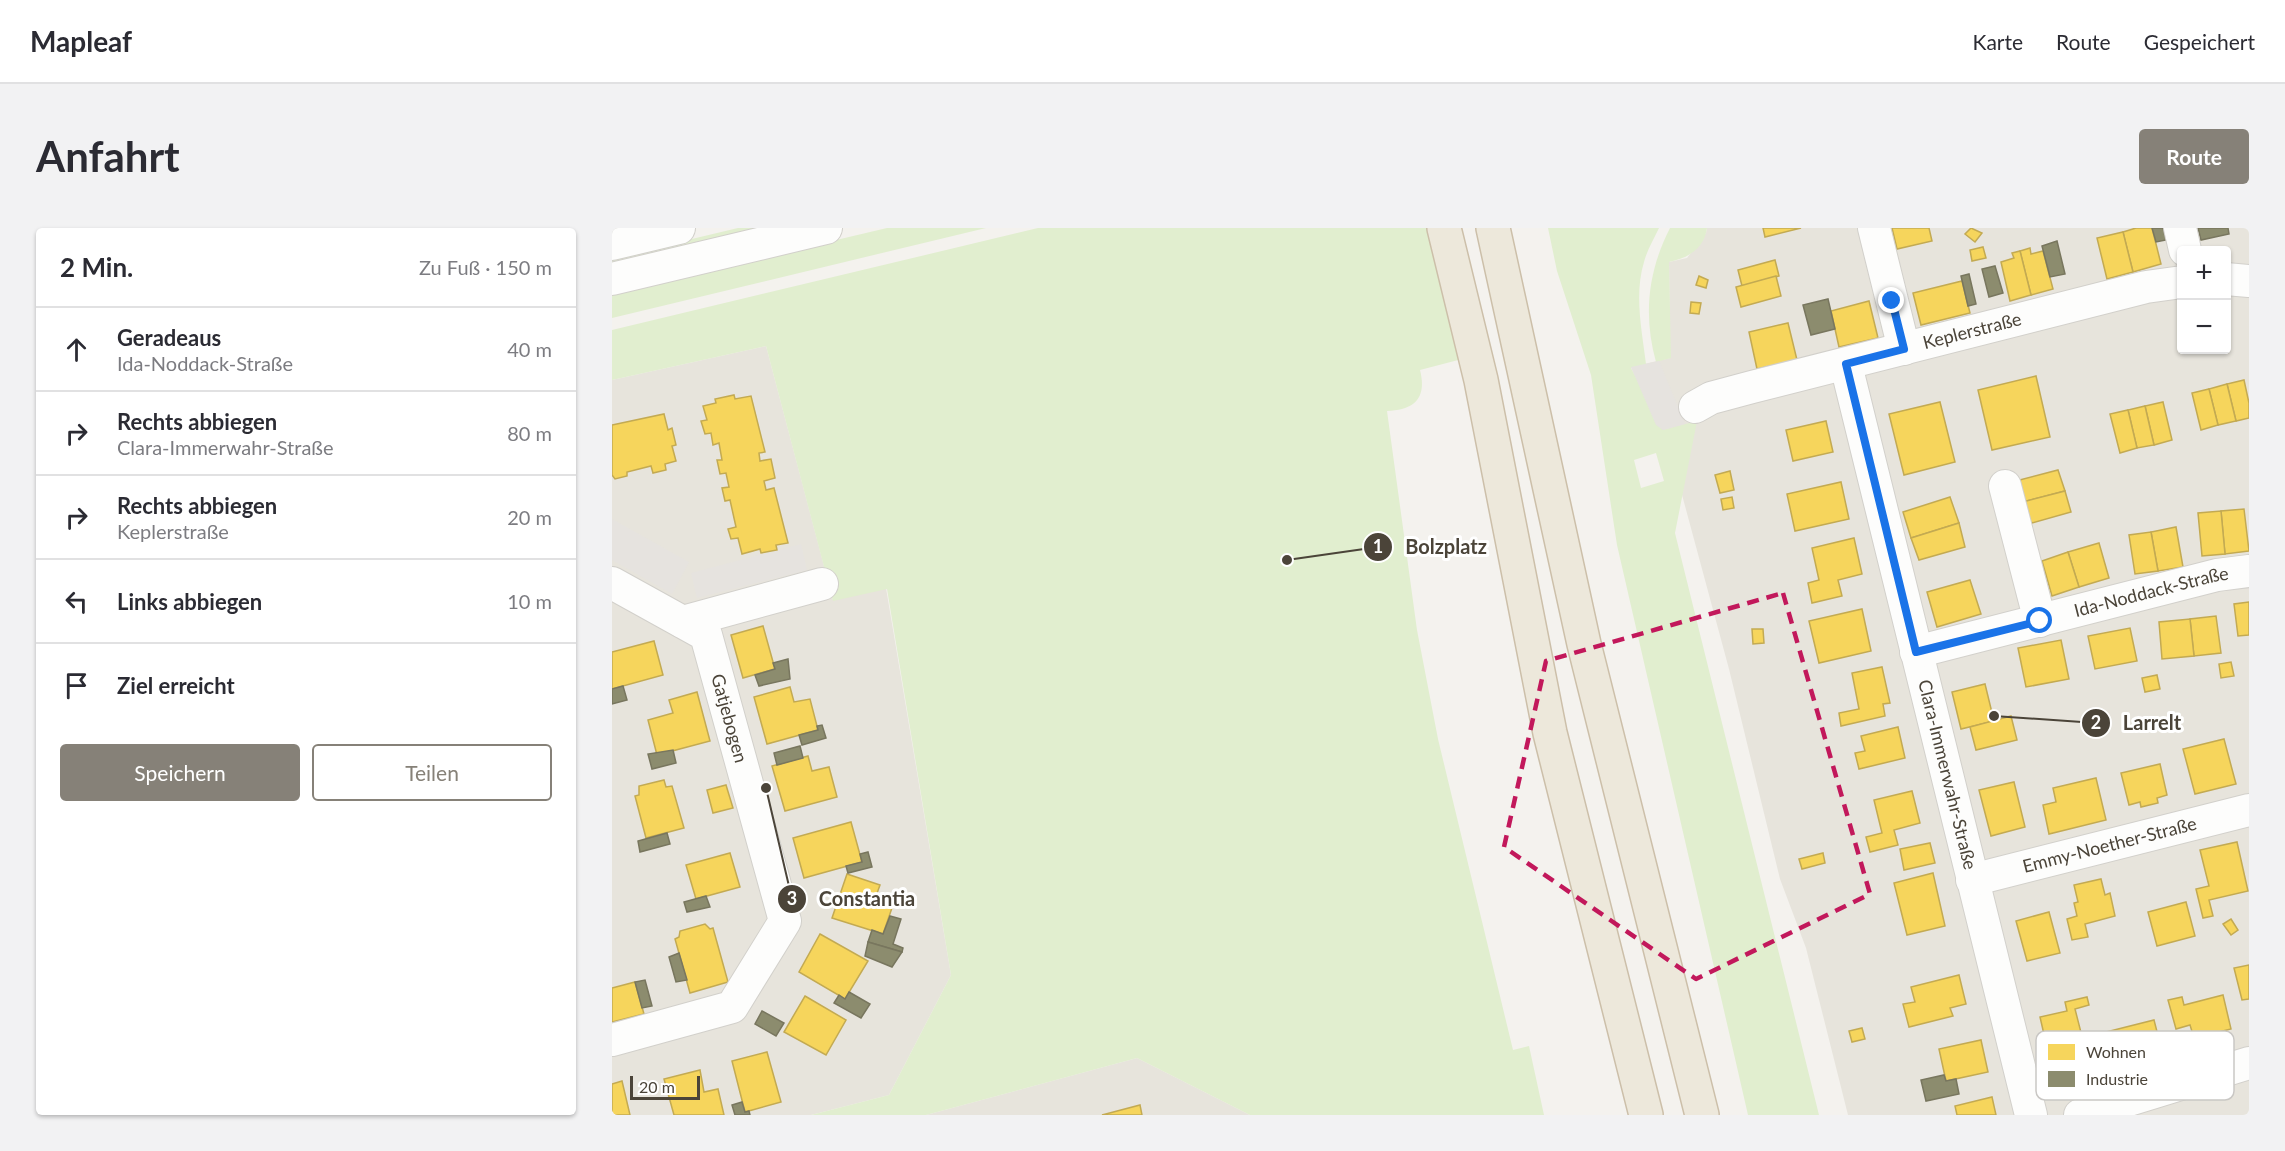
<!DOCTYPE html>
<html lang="de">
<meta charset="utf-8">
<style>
body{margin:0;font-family:Lato,sans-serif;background:#f2f2f3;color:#2b2b33}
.controls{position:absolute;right:18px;top:18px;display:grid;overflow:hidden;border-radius:6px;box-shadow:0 2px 4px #0004}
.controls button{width:54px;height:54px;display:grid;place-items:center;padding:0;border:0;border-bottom:2px solid #e1e1e2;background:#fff;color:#2b2b33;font:30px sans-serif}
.scale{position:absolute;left:18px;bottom:15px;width:70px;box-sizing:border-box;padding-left:6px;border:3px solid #4b4439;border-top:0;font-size:16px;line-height:21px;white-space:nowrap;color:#4b4439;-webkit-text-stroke:4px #fff;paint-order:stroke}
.stop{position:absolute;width:18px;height:18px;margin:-14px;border:4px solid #1a73e8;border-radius:50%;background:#fff}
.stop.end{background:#1a73e8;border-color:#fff;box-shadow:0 2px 6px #0008}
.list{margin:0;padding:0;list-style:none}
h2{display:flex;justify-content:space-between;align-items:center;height:78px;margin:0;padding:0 24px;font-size:26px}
h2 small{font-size:20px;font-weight:400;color:#7c7c81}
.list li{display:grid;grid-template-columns:39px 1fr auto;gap:18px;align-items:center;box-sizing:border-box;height:84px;padding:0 24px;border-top:2px solid #e1e1e2}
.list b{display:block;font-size:22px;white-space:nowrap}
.list p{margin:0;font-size:20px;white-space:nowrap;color:#7c7c81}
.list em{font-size:20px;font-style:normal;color:#7c7c81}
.actions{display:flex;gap:12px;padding:18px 24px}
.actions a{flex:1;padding:14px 0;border:2px solid #868178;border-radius:6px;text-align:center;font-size:21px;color:#868178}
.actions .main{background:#868178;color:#fff}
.icon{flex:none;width:33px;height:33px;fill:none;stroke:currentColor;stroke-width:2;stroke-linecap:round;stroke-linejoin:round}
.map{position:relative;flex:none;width:1637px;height:887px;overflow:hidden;border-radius:6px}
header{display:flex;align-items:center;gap:36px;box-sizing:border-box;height:84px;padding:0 30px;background:#fff;border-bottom:2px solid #e1e1e2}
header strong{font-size:28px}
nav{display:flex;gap:33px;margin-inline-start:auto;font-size:21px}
.intro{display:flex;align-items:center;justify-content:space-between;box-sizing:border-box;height:144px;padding:0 36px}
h1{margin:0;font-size:42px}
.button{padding:15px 27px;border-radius:6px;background:#868178;color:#fff;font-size:21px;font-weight:700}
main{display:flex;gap:36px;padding:0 36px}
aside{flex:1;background:#fff;border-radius:6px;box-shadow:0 2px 4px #0004}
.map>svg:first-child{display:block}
.residential{fill:#e7e4dc;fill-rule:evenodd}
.green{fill:#e1eecf;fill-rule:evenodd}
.parking{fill:#e6e3df}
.homes{fill:#f6d55c;stroke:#c3aa52;stroke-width:1.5}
.industry{fill:#8c8c6e;stroke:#78765e;stroke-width:1.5}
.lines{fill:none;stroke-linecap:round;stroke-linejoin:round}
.minor-casing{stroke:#d2d0cb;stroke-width:34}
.highway-casing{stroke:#ccbfa9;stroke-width:36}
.minor{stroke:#fdfdfc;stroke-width:32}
.highway{stroke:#ede8db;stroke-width:33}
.route{stroke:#1a73e8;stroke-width:8}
.marked{fill:none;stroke:#c2185b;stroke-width:4.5;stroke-dasharray:12 8;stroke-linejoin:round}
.labels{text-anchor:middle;stroke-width:6;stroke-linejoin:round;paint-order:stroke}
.street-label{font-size:18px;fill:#4b4439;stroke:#fff}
.key{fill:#fff;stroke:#c9c7c4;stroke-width:1.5}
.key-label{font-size:16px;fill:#4b4439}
.leader{fill:none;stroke:#4b4439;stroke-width:2}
.callout-dot{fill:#4b4439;stroke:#fff;stroke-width:2}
.mark-label{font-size:18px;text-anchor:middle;font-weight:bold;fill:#fff}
.callout-label{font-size:20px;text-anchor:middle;font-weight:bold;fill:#4b4439;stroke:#fff;stroke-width:6;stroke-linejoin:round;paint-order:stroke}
</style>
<header>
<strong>Mapleaf</strong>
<nav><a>Karte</a><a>Route</a><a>Gespeichert</a></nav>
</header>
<div class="intro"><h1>Anfahrt</h1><a class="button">Route</a></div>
<main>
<aside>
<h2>2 Min.<small>Zu Fuß · 150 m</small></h2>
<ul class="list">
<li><svg class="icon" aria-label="ahead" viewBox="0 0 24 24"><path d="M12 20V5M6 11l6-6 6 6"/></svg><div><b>Geradeaus</b><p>Ida-Noddack-Straße</p></div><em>40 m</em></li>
<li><svg class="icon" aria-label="right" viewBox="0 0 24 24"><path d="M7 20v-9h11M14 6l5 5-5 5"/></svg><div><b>Rechts abbiegen</b><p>Clara-Immerwahr-Straße</p></div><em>80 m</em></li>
<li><svg class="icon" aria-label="right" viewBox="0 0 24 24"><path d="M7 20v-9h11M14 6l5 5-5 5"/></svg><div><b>Rechts abbiegen</b><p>Keplerstraße</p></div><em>20 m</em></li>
<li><svg class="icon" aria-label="left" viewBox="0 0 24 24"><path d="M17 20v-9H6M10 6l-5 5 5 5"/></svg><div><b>Links abbiegen</b></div><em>10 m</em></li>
<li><svg class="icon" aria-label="arrive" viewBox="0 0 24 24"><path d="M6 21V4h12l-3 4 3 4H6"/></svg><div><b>Ziel erreicht</b></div></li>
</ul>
<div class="actions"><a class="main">Speichern</a><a>Teilen</a></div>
</aside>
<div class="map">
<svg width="1637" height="887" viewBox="0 0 1637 887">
<rect width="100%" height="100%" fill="#f4f2ee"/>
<g class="residential">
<path d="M1095 0H1637V887H1236L1194 720 1168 651 1117 441 1066 252 1019 139 1058 130 1057 34 1075 30 1094 5ZM1570 22H1614V122H1570Z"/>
<polygon points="154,118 221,372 274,360 339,747 277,867 199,887 0,887 0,152"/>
<polygon points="525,830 638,887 314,887"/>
</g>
<g class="green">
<polygon points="126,0 152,0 0,36 0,30"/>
<polygon points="275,0 374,0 0,90 0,65"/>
<path d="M426 0H816L850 131 808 142C815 170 803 182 775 183L805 402 826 511 901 822 917 818 932 887H638L525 830 314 887H199L277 867 339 747 275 361 221 373 154 118 0 152V102Z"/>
<path d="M936 0H1047C1042 11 1035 22 1032 34 1022 67 1030 103 1034 136L1019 140 1051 202 1085 193 1063 305 1207 887H1136L1005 317 979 147 945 43ZM1044 225 1052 253 1029 260 1022 232Z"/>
<path d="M1058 0H1095C1092 21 1076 30 1057 34L1059 130 1044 134C1031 87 1036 43 1058 0Z"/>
</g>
<g class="parking">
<polygon points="1047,133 1073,196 1051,202 1044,197 1019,139"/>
<polygon points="0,291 77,334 60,366 0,332"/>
<polygon points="189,316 195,342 85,370 79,345"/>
</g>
<g class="homes">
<polygon points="1151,0 1189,0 1153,9"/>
<polygon points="1280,0 1317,0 1320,13 1285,21"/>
<polygon points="1359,0 1370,5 1363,14 1353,6"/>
<polygon points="1524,0 1540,0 1549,36 1521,44 1511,4"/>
<polygon points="1511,4 1521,44 1495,51 1485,10"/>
<polygon points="1371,19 1374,30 1360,33 1358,22"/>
<polygon points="1418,20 1419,26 1431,23 1441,61 1419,67 1408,23"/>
<polygon points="1408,23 1419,67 1398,73 1389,34 1402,30 1400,25"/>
<polygon points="1163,32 1167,48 1130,58 1126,42"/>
<polygon points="1087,48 1096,52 1094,60 1084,57"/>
<polygon points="1164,48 1169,68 1129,79 1124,59"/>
<polygon points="1350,53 1358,85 1309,97 1301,65"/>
<polygon points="1257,73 1266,110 1227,119 1219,83"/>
<polygon points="1079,74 1089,75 1087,86 1078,85"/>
<polygon points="1176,95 1185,132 1145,141 1137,104"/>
<polygon points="1424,148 1438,209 1380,222 1366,162"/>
<polygon points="1632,152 1637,175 1637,190 1624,193 1615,156"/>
<polygon points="1615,156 1624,193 1606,197 1597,161"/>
<polygon points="1597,161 1606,197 1589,202 1580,165"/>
<polygon points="122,167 123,171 139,168 153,224 147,225 148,233 159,231 163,250 152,253 154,262 162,260 176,315 164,317 165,322 149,325 148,321 130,326 126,310 119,311 116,301 124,299 118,272 113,273 110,260 117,259 114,245 108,246 105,232 110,232 107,215 101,217 99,205 93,206 89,193 95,192 91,178 104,175 103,171"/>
<polygon points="1328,174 1343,234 1292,247 1277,186"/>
<polygon points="1551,174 1560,212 1542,217 1533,178"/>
<polygon points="1533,178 1542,217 1525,220 1516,182"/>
<polygon points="1516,182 1525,220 1508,225 1498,186"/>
<polygon points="52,186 56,202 60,200 64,217 60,218 64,233 53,236 54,242 41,245 39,238 15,244 15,248 3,251 0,247 0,197"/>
<polygon points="1214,193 1221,224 1181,233 1174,202"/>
<polygon points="1446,242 1453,263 1403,276 1396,255"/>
<polygon points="1118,243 1122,262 1108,265 1103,247"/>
<polygon points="1229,254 1237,291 1183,303 1175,266"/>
<polygon points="1453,263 1459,284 1409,298 1403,276"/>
<polygon points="1120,269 1122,280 1111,282 1109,271"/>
<polygon points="1338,269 1347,295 1299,310 1291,284"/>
<polygon points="1632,281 1637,323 1613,326 1609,283"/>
<polygon points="1609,283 1613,326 1590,328 1586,285"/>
<polygon points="1347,295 1353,319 1307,332 1299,310"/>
<polygon points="1564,299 1571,339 1546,343 1539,304"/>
<polygon points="1539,304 1546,343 1523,346 1517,307"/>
<polygon points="1242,310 1250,346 1226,352 1230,368 1200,375 1196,355 1207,352 1200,320"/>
<polygon points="1487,315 1497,350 1467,359 1456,324"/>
<polygon points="1456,324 1467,359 1440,368 1430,333"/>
<polygon points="1358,352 1369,386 1325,399 1315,364"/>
<polygon points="1637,374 1637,407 1626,408 1622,376"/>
<polygon points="1250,381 1259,423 1207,435 1197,393"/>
<polygon points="1604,388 1609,425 1582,428 1578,391"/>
<polygon points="1578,391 1582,428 1550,431 1547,394"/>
<polygon points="151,398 163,441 131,450 119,407"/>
<polygon points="1518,400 1525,433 1483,441 1476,408"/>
<polygon points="1140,401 1151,401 1152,415 1141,416"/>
<polygon points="1449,412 1457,451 1414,459 1406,420"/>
<polygon points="42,413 51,447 0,461 0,424"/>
<polygon points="1619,434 1622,448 1609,450 1607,436"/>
<polygon points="1270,439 1278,475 1271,476 1273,488 1229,498 1227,485 1247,481 1240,445"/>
<polygon points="1545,447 1548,461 1533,464 1530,450"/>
<polygon points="1373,456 1382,493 1349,501 1340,464"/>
<polygon points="178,459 182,474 198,471 206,502 155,516 142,469"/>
<polygon points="85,464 98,513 45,527 36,492 61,485 57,472"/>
<polygon points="1399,488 1405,512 1364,522 1358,499"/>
<polygon points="1286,499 1293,530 1247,541 1243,525 1253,523 1249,508"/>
<polygon points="1612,511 1624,556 1583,566 1571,521"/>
<polygon points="196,528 200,543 217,539 225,569 173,583 160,538"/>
<polygon points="1548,536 1555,567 1545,570 1546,575 1529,579 1528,574 1517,577 1509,545"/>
<polygon points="1484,550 1494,592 1437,606 1431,577 1444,574 1441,560"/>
<polygon points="52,552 54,559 60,558 72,600 34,610 23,568 27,567 27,558"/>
<polygon points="1402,554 1413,599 1379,608 1367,562"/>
<polygon points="114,557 121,580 101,585 95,562"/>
<polygon points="1300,563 1308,595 1282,602 1286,617 1258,624 1254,609 1270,605 1262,572"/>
<polygon points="239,594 250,634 192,650 181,610"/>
<polygon points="1625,614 1636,663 1597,672 1601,688 1591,690 1584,661 1597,658 1588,622"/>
<polygon points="1318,615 1323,635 1292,642 1288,621"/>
<polygon points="118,625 128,659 84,671 74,637"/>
<polygon points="1211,625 1213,635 1190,641 1187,631"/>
<polygon points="1321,645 1333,698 1295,707 1282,655"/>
<polygon points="235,646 268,657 264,668 282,674 271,706 220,690"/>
<polygon points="1489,651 1493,667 1498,665 1503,688 1473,696 1476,709 1460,712 1455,691 1465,688 1462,675 1466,674 1462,657"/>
<polygon points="1574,674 1583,708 1545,718 1536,684"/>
<polygon points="1437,684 1448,725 1415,733 1404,693"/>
<polygon points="1619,691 1626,702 1619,707 1611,696"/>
<polygon points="93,696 98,701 101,700 116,754 78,765 63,711 67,709 68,703"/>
<polygon points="208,706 256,733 233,771 187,744"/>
<polygon points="1637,737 1637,771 1630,772 1622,740"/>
<polygon points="1347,747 1354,776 1338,780 1341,788 1297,799 1291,776 1303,774 1299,759"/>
<polygon points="23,754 32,786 0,794 0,760"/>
<polygon points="1611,767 1619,801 1582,810 1578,797 1564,801 1556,772 1570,769 1572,777"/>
<polygon points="193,768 234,792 214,827 172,804"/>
<polygon points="1475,769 1477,777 1463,781 1476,832 1440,841 1428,789 1455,783 1453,774"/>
<polygon points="1542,792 1551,827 1514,836 1512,826 1496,830 1490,805"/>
<polygon points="1250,800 1253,811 1240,814 1237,803"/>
<polygon points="1369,812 1376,844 1334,853 1327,821"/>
<polygon points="155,824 169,874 133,884 120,833"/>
<polygon points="88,842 92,864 106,861 112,887 62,887 52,851"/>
<polygon points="10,853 18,887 0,887 0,856"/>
<polygon points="1380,869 1384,887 1345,887 1343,878"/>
<polygon points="528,877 530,887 490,887"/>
</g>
<g class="industry">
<polygon points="1540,0 1551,0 1554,12 1544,14"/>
<polygon points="1586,0 1616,0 1617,6 1589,12"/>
<polygon points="1445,13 1453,46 1438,49 1430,18"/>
<polygon points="1383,38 1391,65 1377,69 1370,41"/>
<polygon points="1357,46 1364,76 1356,78 1349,48"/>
<polygon points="1216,71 1223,101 1199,107 1191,77"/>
<polygon points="176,431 178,451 147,458 143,447 163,441 161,435"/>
<polygon points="11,458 15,472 0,476 0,461"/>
<polygon points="210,497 214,510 190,517 187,507 206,502 205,498"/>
<polygon points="188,518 191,530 165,537 162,525"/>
<polygon points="61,522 64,535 40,541 36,526"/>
<polygon points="55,605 58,616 28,624 26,613"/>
<polygon points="256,624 260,639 236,645 234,638 250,634 248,626"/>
<polygon points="94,668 98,679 75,684 72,674"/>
<polygon points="278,688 289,691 281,716 291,720 290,724 256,714 260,702 271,706"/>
<polygon points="256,714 290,724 280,739 253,728"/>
<polygon points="67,725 75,752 64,754 57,729"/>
<polygon points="33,752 40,778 30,780 23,754"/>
<polygon points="237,764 258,776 249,790 222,775 227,767 233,771"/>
<polygon points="150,783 172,795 164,808 143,796"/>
<polygon points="1332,847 1334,853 1344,851 1347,866 1314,873 1309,852"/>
<polygon points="130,874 133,884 137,883 138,887 123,887 120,877"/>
</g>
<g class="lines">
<g class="minor-casing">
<g id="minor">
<polyline points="1262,0 1292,121"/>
<polyline points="1568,0 1573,22"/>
<polyline points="0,16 67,0"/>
<polyline points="0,51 214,0"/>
<polyline points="1614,51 1637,53"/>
<path id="s1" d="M1234 137 1419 887"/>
<path id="s2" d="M1083 179 1099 170 1140 159 1534 59 1570 54"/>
<polyline points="1393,258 1428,393"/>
<path id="s3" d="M0 355 94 407 173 693 120 779 0 812"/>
<polyline points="71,394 210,356"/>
<path id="s4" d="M1304 424 1605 347 1637 343"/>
<path id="s5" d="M1360 652 1637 582"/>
<polyline points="1468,887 1637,835"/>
</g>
</g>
<g class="highway-casing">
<g id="highway">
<polyline points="832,0 869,152 938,505 1034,887"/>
<polyline points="881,0 972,416 1090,887"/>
</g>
</g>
<use href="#minor" class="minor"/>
<use href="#highway" class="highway"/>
</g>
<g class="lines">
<polyline class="route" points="1280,73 1292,121 1234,136 1304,424 1428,393"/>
</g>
<path class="marked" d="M1171 365 1258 666 1084 751 892 619 934 433Z"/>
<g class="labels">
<g class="street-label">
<text dy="6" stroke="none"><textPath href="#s2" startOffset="288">Keplerstraße</textPath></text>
<text dy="6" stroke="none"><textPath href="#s4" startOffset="243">Ida-Noddack-Straße</textPath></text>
<text dy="6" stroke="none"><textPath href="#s3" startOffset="194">Gatjebogen</textPath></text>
<text dy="6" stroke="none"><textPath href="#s1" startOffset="422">Clara-Immerwahr-Straße</textPath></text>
<text dy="6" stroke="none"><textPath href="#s5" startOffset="142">Emmy-Noether-Straße</textPath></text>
</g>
</g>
<rect x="1424" y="803" width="198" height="69" rx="9" class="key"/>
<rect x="1436" y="816" width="27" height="16" fill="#f6d55c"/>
<rect x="1436" y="843" width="27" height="16" fill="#8c8c6e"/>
<g class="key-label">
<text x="1474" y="830">Wohnen</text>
<text x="1474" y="857">Industrie</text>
</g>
<path class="leader" d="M675 332L766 319M1382 488L1484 495M154 560L180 671"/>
<g class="callout-dot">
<circle cx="675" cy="332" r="6"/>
<circle cx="1382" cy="488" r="6"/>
<circle cx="154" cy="560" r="6"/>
<circle cx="766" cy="319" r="15"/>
<circle cx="1484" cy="495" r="15"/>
<circle cx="180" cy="671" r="15"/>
</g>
<g class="mark-label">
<text x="766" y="325">1</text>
<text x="1484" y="501">2</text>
<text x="180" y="677">3</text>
</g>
<g class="callout-label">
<text x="834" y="326">Bolzplatz</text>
<text x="1540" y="502">Larrelt</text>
<text x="255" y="678">Constantia</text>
</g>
</svg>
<div class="controls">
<button>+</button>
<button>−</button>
</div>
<div class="scale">20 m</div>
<div class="stop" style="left:1428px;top:393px"></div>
<div class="stop end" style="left:1280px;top:73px"></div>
</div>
</main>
